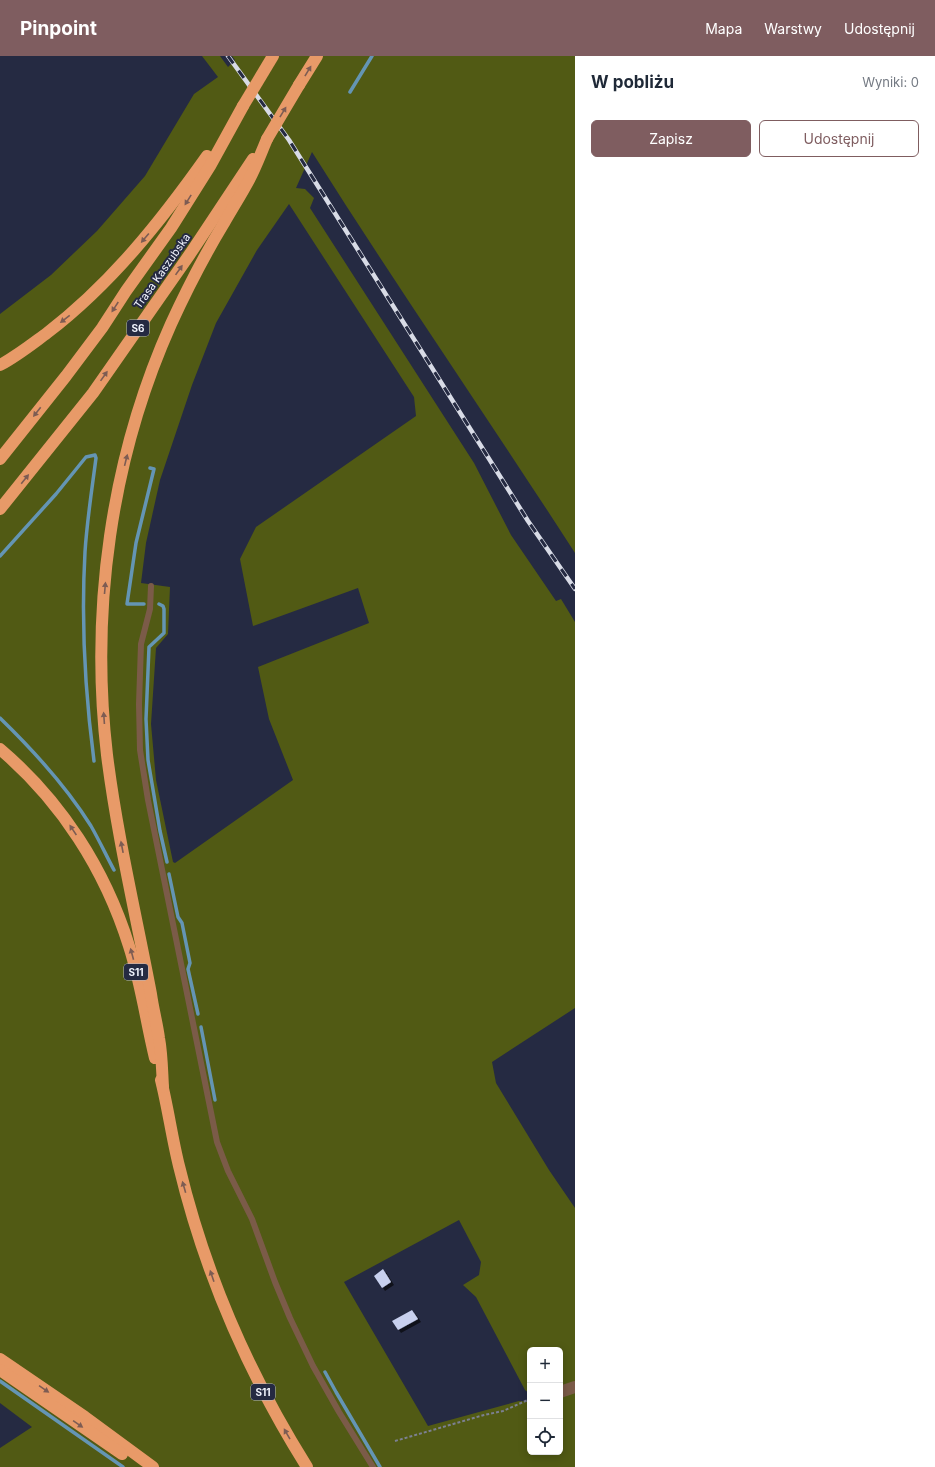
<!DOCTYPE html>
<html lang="pl">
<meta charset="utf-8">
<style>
body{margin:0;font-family:Inter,sans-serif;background:#f6f6f7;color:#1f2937}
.controls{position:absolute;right:12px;bottom:12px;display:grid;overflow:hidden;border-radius:6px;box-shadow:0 2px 10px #0003}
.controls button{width:36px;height:36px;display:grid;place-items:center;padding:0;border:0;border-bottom:1px solid #e0e1e3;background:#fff;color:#1f2937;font:20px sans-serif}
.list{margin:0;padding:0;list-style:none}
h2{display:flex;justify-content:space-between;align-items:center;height:52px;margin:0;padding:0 16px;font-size:17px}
h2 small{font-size:13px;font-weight:400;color:#747a83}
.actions{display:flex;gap:8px;padding:12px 16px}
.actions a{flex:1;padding:9px 0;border:1px solid #7f5d60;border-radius:6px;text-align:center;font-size:14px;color:#7f5d60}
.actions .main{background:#7f5d60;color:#fff}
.icon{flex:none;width:22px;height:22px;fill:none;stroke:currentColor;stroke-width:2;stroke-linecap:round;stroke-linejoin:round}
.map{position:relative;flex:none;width:575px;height:1411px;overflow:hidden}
header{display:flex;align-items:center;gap:24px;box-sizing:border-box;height:56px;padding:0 20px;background:#7f5d60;color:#fff}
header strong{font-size:19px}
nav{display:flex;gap:22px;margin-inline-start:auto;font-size:14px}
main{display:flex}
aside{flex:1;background:#fff}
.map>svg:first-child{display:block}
.green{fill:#515a14;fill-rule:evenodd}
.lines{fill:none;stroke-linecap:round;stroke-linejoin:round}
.stream{stroke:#6495b4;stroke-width:3.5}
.building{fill:#c8d0ee;filter:url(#shadow)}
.path{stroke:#7c8092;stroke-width:2;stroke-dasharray:3 2;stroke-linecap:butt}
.lane{stroke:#7b5b48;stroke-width:6}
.street{stroke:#7b5b48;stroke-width:12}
.highway{stroke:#e89a68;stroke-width:12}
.rail-casing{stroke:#d8dbe6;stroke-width:4.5}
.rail{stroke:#252a42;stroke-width:3;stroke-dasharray:9;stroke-linecap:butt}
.highway-bridge{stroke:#e89a68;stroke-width:12}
.oneway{fill:#7d5c53}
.labels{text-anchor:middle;stroke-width:4;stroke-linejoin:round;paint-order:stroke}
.shield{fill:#252a42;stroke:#b4b7c5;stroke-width:1}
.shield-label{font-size:10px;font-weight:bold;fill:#f1f4fd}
.street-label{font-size:11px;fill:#f1f4fd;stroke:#252a42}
</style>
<header>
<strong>Pinpoint</strong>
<nav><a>Mapa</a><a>Warstwy</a><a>Udostępnij</a></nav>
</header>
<main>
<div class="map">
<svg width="575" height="1411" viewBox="0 0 575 1411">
<defs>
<filter id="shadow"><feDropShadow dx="3" dy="3" stdDeviation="0" flood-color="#0009"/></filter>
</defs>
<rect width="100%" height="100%" fill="#252a42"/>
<path class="green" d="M202 0H220L228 11 235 4 232 0H575V497C488 362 397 231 312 96L296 132 305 133 314 142 310 152 474 407 511 479 556 545 561 543 575 566V952L492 1006 496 1027 549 1114 575 1152V1327L560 1332V1294H530V1338L525 1334 476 1241 463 1229 479 1219 481 1206 459 1164 344 1226 428 1370 519 1345 530 1346V1396H560V1338L575 1334V1411H0V1392L32 1371 0 1347V258L51 219 97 175 145 120 194 38 218 21ZM289 148 414 341 416 360 256 471 240 503 253 570 358 532 369 567 258 611 269 663 293 724 175 807 173 806 156 724 151 668 156 592 168 578 170 531 141 527 146 487 160 424 192 329 216 267 257 194Z"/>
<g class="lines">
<g class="stream">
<polyline points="350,36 372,0"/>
<path d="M0 500 56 438 86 401 95 399 96 402C92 433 87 464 85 496 81 566 85 636 94 705"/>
<polyline points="144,548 127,548 136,487 154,413 150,412"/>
<polyline points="159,548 163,550 164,553 164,577 149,591 146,663 148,704 160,775 167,806"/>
<path d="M0 662C34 695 66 730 91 770 99 784 106 799 114 814"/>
<polyline points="169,818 178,861 182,867 190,907 188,913 198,958"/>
<polyline points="201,971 215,1044"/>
<polyline points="325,1316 336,1336 380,1411"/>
<polyline points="0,1325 123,1411"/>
</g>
</g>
<g class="building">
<polygon points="383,1213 391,1226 382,1232 374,1220"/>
<polygon points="412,1254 418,1263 398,1274 392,1265"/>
</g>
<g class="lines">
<polyline class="path" points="395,1385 484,1359 503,1355 530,1343"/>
<polyline class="lane" points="151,530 150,553 141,588 139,648 140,694 148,744 217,1086 228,1115 252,1163 275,1226 290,1262 313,1310 339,1356 373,1411"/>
<polyline class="street" points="560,1336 575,1331"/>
<g class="highway">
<polyline points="299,29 317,0"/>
<path d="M0 309C17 300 32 288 47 277 111 228 161 165 207 100"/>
<polyline points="0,403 66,320 102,272 126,235 171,172 210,110 243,50"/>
<polyline points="0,453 93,337 190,198 253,103"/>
<path d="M0 693C61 745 105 813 129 890 141 927 146 965 155 1002"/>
<path d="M161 1024C168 1052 172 1082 179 1110 205 1218 248 1317 307 1411"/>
<path d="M163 1031C162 1015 162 998 159 982 157 967 153 953 151 938 136 859 117 779 107 699 90 554 111 402 171 268 187 233 204 200 224 167 232 153 241 139 249 124 256 111 261 97 267 83"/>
<polyline points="0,1303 85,1361 153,1411"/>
<polyline points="0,1314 122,1398"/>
</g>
<g class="rail-casing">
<polyline id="rail" points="228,0 289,84 528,465 575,533"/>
</g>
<use href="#rail" class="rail"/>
<g class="highway-bridge">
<polyline points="243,50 273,0"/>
<polyline points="267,83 299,29"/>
</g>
</g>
<defs><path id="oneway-solid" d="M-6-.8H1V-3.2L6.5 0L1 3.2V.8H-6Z"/></defs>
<g class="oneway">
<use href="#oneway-solid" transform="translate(308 15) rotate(-59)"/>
<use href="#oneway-solid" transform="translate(283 56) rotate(-59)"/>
<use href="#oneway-solid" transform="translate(188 144) rotate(122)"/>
<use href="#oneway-solid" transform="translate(145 182) rotate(130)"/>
<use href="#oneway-solid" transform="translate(179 214) rotate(-55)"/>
<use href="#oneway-solid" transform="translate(115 251) rotate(123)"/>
<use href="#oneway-solid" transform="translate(65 263) rotate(142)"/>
<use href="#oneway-solid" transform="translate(104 320) rotate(-55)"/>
<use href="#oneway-solid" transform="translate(37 356) rotate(128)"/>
<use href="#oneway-solid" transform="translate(126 404) rotate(-76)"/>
<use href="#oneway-solid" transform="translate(25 423) rotate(-51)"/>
<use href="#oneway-solid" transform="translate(105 532) rotate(-85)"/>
<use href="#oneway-solid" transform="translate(104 662) rotate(-94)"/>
<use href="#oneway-solid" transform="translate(73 774) rotate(-124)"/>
<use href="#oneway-solid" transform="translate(122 791) rotate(-101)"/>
<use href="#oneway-solid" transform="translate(132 898) rotate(-105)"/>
<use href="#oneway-solid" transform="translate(184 1131) rotate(-106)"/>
<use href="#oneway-solid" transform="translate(212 1220) rotate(-109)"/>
<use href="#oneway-solid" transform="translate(44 1333) rotate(34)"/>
<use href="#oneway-solid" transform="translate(78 1368) rotate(35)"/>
<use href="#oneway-solid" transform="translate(287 1378) rotate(-120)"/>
</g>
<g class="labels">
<g class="shield">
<rect x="127" y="264" width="22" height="16" rx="3"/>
<rect x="124" y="908" width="24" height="16" rx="3"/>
<rect x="251" y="1328" width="24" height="16" rx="3"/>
</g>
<g class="shield-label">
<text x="138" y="276">S6</text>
<text x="136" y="920">S11</text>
<text x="263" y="1340">S11</text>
</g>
<g class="street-label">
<text transform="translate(162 215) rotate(-55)" y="4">Trasa Kaszubska</text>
</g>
</g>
</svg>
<div class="controls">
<button>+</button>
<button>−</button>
<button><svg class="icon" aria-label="locate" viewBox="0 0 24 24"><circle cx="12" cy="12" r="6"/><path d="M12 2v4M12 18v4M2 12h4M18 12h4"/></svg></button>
</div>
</div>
<aside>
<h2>W pobliżu<small>Wyniki: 0</small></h2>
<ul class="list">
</ul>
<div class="actions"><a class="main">Zapisz</a><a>Udostępnij</a></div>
</aside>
</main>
